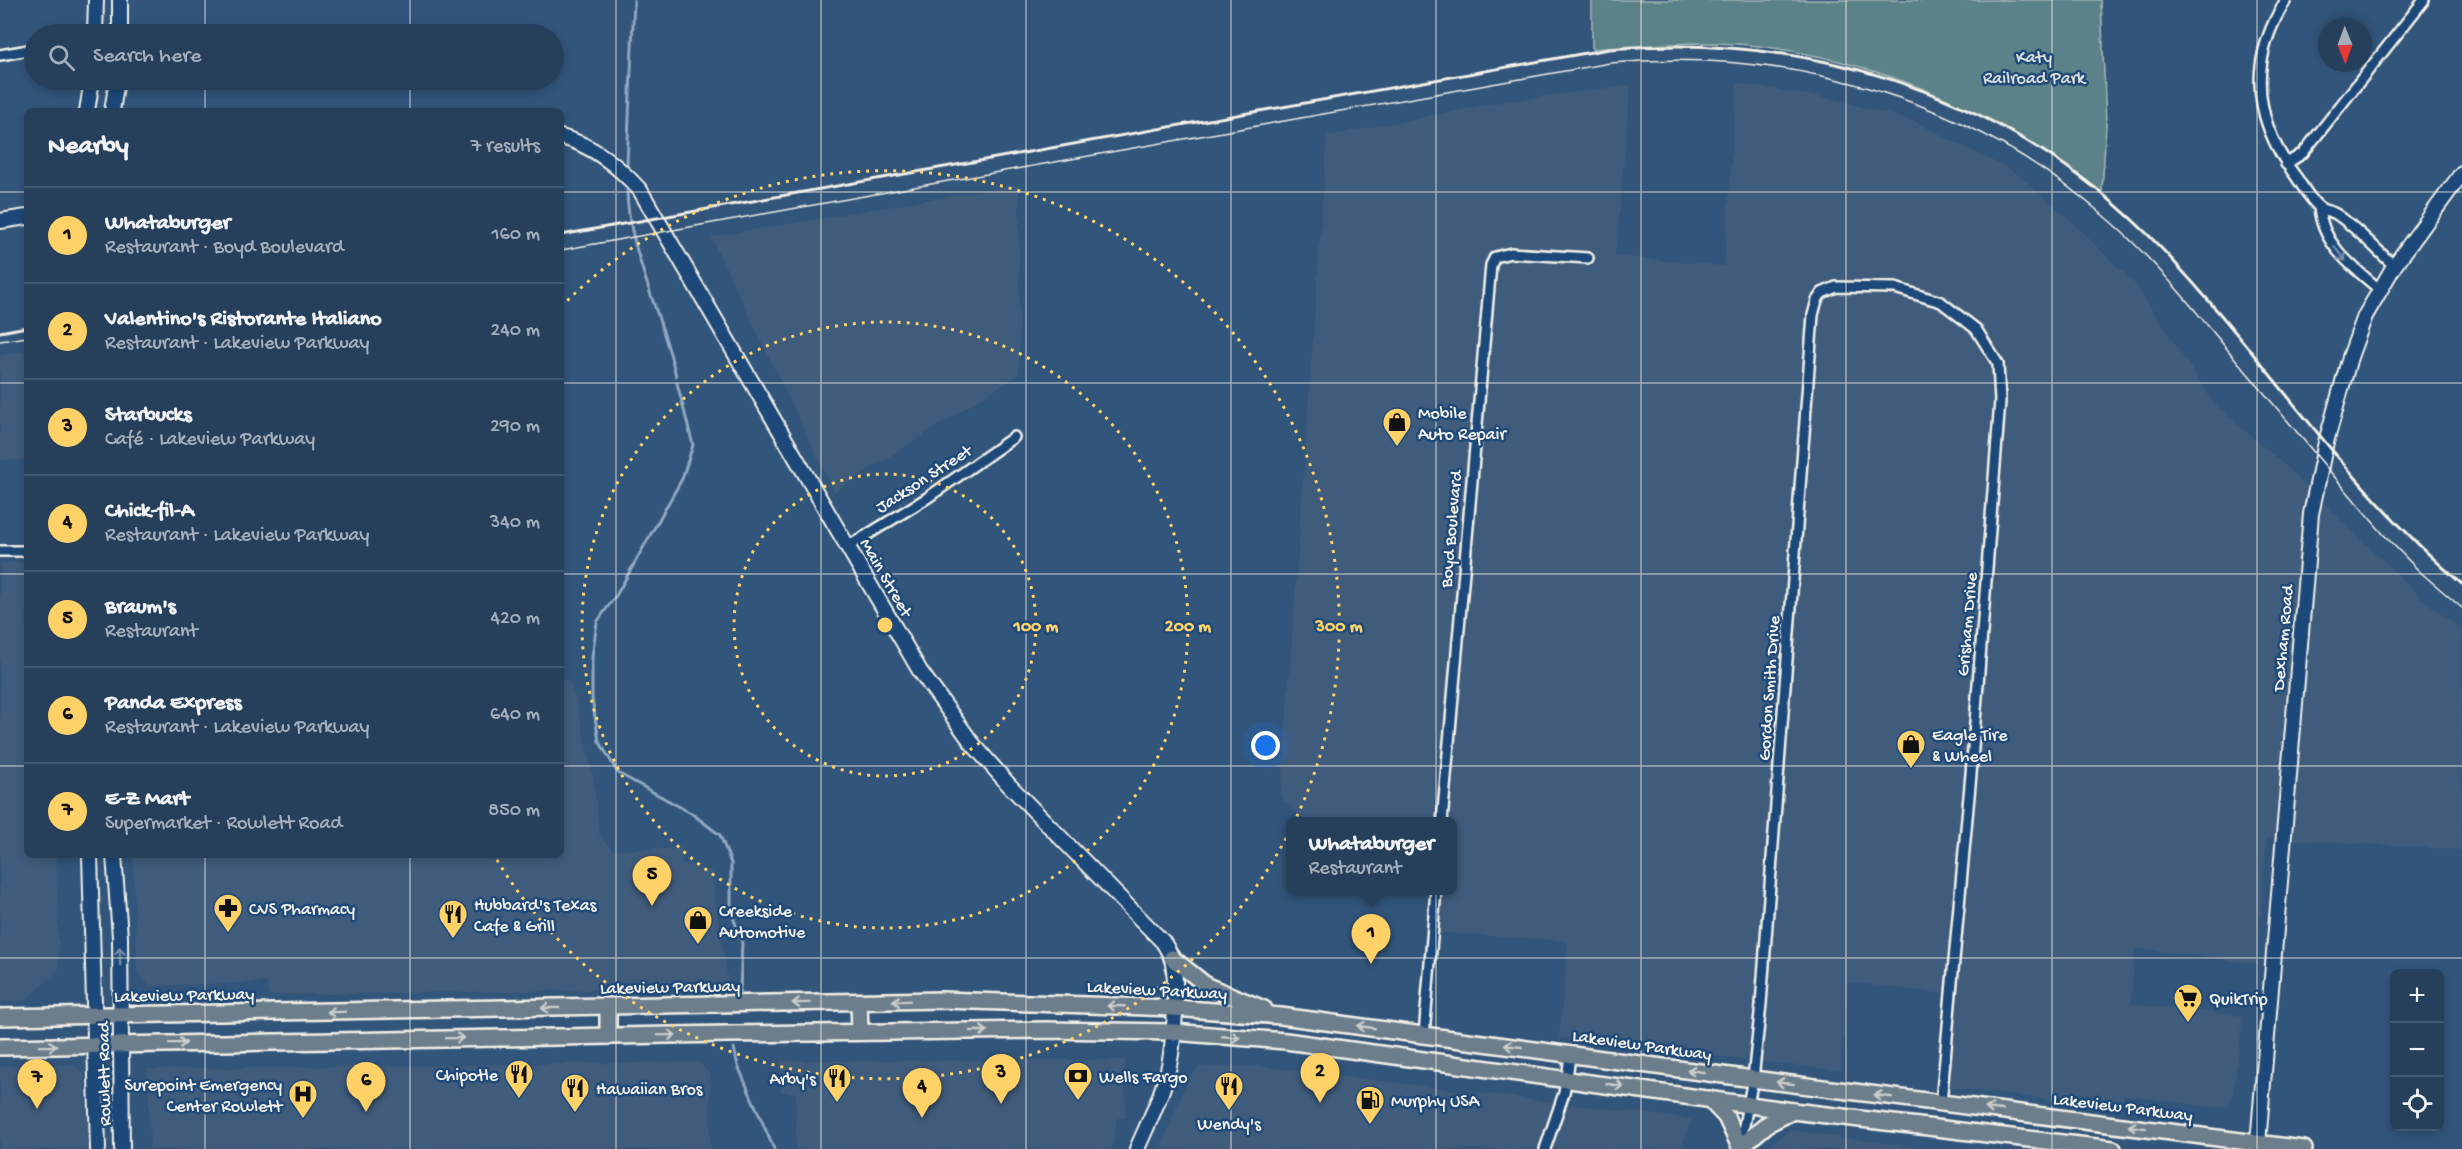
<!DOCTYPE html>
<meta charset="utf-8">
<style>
body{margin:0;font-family:"Gochi Hand",sans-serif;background:#2e4762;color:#f1f3f6}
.controls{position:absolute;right:18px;bottom:18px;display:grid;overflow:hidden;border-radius:9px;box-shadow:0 3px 9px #0003}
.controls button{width:54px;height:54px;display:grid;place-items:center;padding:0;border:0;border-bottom:2px solid #425972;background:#26405c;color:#f1f3f6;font:30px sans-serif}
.compass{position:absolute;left:2318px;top:18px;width:54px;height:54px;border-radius:50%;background:#26405c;box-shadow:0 3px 9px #0003;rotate:179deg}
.you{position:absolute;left:1266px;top:746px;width:21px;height:21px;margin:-15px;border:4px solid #fff;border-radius:50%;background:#1a73e8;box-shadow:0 0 0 9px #1a73e833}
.badge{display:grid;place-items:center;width:39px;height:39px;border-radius:50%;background:#ffd166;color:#111;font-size:20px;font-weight:700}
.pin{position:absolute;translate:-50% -50px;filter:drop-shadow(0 2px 3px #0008)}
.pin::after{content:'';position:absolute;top:32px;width:21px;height:18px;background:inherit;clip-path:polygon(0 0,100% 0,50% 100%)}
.popup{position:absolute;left:1286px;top:817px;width:171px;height:78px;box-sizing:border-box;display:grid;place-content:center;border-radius:9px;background:#26405c;filter:drop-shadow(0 2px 4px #0005);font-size:20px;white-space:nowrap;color:#a4afbb}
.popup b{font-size:22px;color:#f1f3f6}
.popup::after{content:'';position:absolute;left:50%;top:100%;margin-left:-12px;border:12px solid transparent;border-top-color:#26405c}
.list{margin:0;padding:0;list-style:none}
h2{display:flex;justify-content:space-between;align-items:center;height:78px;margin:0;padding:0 24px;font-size:26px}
h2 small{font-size:20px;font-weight:400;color:#a4afbb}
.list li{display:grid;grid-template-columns:39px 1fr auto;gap:18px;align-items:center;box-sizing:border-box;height:96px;padding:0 24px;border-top:2px solid #425972}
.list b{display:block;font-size:22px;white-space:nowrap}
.list p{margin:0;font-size:20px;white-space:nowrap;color:#a4afbb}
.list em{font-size:20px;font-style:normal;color:#a4afbb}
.icon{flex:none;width:33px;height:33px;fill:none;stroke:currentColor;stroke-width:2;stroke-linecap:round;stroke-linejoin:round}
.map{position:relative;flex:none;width:2462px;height:1149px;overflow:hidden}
.search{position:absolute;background:#26405c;box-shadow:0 3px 9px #0003;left:24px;top:24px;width:540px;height:66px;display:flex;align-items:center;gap:15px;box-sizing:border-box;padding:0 21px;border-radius:33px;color:#a4afbb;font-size:22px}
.panel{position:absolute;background:#26405c;box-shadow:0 3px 9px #0003;left:24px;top:108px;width:540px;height:750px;border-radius:9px}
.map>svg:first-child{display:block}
.built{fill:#3f5c7c}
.green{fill:#5a8288;stroke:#a7bab8;stroke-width:1.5}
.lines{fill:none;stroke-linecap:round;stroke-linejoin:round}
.stream{stroke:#8fa9c1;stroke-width:3}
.street-casing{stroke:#f4f1e8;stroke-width:14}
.secondary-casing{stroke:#f4f1e8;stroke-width:18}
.primary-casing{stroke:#f4f1e8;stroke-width:20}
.street{stroke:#1f4a7a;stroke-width:9}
.secondary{stroke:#1f4a7a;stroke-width:14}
.primary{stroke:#6c7d8b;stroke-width:15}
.tram{stroke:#f4f1e8;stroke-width:1.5}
.rail{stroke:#f4f1e8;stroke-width:3}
.oneway{stroke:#748da6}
.oneway2{stroke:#cbcecc}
.grid{fill:none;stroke:#f4f1e8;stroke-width:1.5;stroke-opacity:0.55}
.ring{fill:none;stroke:#ffd166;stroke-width:3;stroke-dasharray:3 6}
.labels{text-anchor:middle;stroke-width:5;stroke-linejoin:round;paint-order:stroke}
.park-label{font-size:18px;fill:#dde0da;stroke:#1f4a7a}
.poi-label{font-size:18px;fill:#f4f1e8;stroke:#1f4a7a;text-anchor:start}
.street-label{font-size:18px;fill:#f4f1e8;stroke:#1f4a7a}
.centre{fill:#ffd166;stroke:#1f4a7a;stroke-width:3}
.ring-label{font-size:18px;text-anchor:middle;font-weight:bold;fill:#ffd166;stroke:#1f4a7a;stroke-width:5;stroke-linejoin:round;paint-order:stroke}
</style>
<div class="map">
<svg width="2462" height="1149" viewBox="0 0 2462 1149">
<rect width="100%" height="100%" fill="#32557b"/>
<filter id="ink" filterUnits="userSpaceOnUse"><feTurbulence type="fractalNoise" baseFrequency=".0167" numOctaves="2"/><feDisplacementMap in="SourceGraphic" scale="12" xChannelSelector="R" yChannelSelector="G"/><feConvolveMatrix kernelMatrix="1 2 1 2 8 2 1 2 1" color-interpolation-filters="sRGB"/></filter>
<g filter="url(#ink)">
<g class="built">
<polygon points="1737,83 1833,99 1914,121 2016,173 2063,213 2135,284 2214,403 2283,464 2424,600 2462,630 2462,850 2267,838 2257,964 2135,948 2131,1004 2243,1016 2233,1098 2225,1106 2219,1108 2124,1095 2122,1109 1935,1086 1944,994 1848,982 1841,1071 1559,1038 1568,941 1428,932 1431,891 1452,890 1452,822 1305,821 1281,797 1327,136 1500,102 1631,85 1615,256 1724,266"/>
<polygon points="1019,184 1019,374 834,492 711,237"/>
<polygon points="27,350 27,460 0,460 0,355"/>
<polygon points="27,562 27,855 56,855 59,969 26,1001 0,1002 0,563"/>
<polygon points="561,678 569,682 576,699 593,776 600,837 613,850 682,848 682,863 711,871 729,988 268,995 266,982 150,986 137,973 133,855 561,855"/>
<polygon points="1125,1060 1126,1118 1117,1118 1112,1149 796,1149 796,1093 781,1092 781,1061"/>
<polygon points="699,1062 710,1074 710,1149 150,1149 148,1069"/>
<polygon points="74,1064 84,1074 89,1149 0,1149 0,1066"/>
<polygon points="1259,1066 1691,1119 1681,1149 1160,1149 1189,1077 1200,1067"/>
<polygon points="1790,1130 1853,1139 1928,1149 1764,1149"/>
</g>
<path class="green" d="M1592 0H2101L2106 125 2102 192C2004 117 1889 63 1766 47 1708 39 1650 45 1592 49Z"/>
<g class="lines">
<g class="stream">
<polyline points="627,164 634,0"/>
<path d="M627 187C626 244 663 318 676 376"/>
<polyline points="677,383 693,445 682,479 617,594 597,622 592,657 592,699 599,741 618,773 691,813 720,835 731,863 731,911 742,942 740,992"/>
<polyline points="734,1048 738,1066 774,1149"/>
</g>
<g class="street-casing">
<g id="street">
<path d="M2286 0C2247 62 2253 121 2297 178 2303 187 2311 201 2319 207 2324 211 2331 211 2336 214 2357 228 2376 249 2394 266"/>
<polyline points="0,55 34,49"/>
<polyline points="2286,164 2303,153 2424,0"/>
<path d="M2319 207C2322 245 2353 267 2380 290"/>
<polyline points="849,546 927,498 1014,437"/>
<polyline points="0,551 27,551"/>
<polyline points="1442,822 1491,265 1495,257 1511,253 1588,258"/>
<polyline points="1424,1035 1436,890"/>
<polyline points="1740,1146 1753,1079 1761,1004 1813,315 1817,300 1822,293 1836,287 1895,288 1941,302 1976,329 1998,364 2000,401 1971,774 1941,1103"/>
<polyline points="1545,1149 1564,1093 1571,1053"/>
</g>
</g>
<g class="secondary-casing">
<g id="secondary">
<polyline points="120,0 120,34"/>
<polyline points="95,34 96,0"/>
<polyline points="87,111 92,80"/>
<polyline points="112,111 117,80"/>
<path d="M561 137C593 145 618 166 640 190L920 671 972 743 1009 785 1163 942C1166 947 1170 953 1172 959 1179 987 1174 1056 1164 1084 1157 1106 1146 1128 1137 1149"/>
<polyline points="0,221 27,217"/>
<polyline points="90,855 98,1149"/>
<polyline points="114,855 120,937 122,1149"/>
<polyline points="2260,1149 2258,1143 2311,514 2326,442 2350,357 2365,316 2394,266 2462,173"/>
</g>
</g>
<g class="primary-casing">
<g id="primary">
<polyline points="1172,958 1207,986 1264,1009"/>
<polyline points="859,1002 860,1032"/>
<polyline points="608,1007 608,1036"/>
<polyline points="0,1017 942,1000 1174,1008 1281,1016 1753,1079 2304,1149"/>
<polyline points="0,1047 727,1034 1046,1030 1173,1032 1286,1041 1793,1111 2113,1149"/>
<polyline points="1709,1099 1726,1117 1740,1147 1769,1123 1793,1111"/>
</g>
</g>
<use href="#street" class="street"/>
<use href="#secondary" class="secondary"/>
<use href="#primary" class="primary"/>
<g class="tram">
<path d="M561 250 1610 63C1792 47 1976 100 2113 224 2157 263 2194 309 2232 355 2283 415 2333 476 2384 535L2419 571 2462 608"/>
<polyline points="0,341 27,337"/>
</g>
<g class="rail">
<path d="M561 235 1609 49C1817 31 2018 98 2164 251 2266 359 2348 488 2462 584"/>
<polyline points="0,332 27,327"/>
</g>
</g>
<defs><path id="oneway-shaft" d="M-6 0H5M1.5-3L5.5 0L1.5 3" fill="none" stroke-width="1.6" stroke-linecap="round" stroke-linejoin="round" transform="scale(1.5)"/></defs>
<g class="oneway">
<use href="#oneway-shaft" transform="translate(2340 254) rotate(51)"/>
<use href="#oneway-shaft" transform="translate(120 956) rotate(-91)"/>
</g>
<g class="oneway2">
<use href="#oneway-shaft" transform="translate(901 1001) rotate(179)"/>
<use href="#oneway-shaft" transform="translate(801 1003) rotate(179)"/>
<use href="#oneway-shaft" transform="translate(1116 1006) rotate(-178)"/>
<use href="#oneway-shaft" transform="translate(550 1008) rotate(179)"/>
<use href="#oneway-shaft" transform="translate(336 1012) rotate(179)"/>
<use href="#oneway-shaft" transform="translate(1366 1027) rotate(-172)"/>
<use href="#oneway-shaft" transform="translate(979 1031)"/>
<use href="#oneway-shaft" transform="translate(667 1035) rotate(-1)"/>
<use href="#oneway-shaft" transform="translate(1231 1037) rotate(5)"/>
<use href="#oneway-shaft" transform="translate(455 1038) rotate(-1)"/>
<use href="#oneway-shaft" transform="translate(178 1043) rotate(-1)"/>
<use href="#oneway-shaft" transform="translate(48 1046) rotate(-1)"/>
<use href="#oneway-shaft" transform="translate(1513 1046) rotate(-173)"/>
<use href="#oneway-shaft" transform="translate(1696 1071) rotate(-172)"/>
<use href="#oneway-shaft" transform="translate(1785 1083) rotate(-173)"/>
<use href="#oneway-shaft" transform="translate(1615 1085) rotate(8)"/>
<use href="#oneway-shaft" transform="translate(1883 1096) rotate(-172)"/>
<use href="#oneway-shaft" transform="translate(1994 1109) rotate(-174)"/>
<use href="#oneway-shaft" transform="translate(2137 1127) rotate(-173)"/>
</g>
</g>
<path class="grid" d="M205 0V34M410 0V34M616 0V1149M821 0V1149M1026 0V1149M1231 0V1149M1436 0V1149M1641 0V1149M1846 0V1149M2052 0V1149M2257 0V1149M205 80V111M410 80V111M0 192H27M561 192H2462M0 383H27M561 383H2462M0 574H27M561 574H2462M0 766H27M561 766H2462M205 855V1149M410 855V1149M0 958H2462"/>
<g class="ring">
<circle cx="885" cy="625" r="151"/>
<circle cx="885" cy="625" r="303"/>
<path d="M561 307A454 454 0 1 1 494 855"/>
</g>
<defs>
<g id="shop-pin" transform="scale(1.5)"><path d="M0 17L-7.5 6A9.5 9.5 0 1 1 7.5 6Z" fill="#ffd166" stroke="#1f4a7a"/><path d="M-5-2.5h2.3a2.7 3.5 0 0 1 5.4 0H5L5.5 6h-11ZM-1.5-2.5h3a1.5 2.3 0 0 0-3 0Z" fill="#111"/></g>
<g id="pharmacy-pin" transform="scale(1.5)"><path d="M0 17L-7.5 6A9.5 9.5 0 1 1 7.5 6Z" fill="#ffd166" stroke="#1f4a7a"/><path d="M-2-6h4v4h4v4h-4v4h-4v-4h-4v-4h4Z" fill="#111"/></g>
<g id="restaurant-pin" transform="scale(1.5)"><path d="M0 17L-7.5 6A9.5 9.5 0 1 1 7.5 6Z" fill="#ffd166" stroke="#1f4a7a"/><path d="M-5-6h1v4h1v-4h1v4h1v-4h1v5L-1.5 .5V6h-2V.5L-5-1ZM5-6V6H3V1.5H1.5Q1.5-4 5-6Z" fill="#111"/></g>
<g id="supermarket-pin" transform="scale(1.5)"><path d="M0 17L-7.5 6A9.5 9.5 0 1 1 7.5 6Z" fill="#ffd166" stroke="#1f4a7a"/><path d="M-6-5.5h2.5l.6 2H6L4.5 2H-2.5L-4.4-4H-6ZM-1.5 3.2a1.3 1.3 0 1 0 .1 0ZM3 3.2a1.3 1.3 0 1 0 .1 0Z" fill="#111"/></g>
<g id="bank-pin" transform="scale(1.5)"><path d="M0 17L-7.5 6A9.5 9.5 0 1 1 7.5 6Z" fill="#ffd166" stroke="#1f4a7a"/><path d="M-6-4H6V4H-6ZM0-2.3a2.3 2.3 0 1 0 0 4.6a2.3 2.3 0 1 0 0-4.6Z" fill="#111"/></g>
<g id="hospital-pin" transform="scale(1.5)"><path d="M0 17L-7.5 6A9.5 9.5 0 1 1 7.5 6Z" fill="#ffd166" stroke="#1f4a7a"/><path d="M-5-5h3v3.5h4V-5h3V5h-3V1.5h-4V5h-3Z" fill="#111"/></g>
<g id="fuel-pin" transform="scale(1.5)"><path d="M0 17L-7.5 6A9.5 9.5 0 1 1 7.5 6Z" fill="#ffd166" stroke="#1f4a7a"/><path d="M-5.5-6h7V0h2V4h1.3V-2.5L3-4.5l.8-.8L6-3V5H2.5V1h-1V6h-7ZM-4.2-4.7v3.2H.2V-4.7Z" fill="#111"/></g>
</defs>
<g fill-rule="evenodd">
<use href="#shop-pin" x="1397" y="422"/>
<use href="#shop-pin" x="1911" y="744"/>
<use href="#pharmacy-pin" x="228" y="908"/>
<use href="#restaurant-pin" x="453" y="914"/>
<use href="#shop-pin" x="698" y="920"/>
<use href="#supermarket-pin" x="2188" y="998"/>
<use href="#restaurant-pin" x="519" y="1074"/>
<use href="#bank-pin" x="1078" y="1076"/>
<use href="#restaurant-pin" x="837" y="1078"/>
<use href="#restaurant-pin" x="1229" y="1086"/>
<use href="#restaurant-pin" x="575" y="1088"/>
<use href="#hospital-pin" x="303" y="1094"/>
<use href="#fuel-pin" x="1370" y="1100"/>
</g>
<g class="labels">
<g class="park-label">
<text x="2034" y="62">Katy<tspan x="2034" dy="21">Railroad Park</tspan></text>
</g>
<g class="poi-label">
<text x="1418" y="418">Mobile<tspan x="1418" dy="21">Auto Repair</tspan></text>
<text x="1932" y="740">Eagle Tire<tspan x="1932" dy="21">&amp; Wheel</tspan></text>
<text x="474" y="910">Hubbard's Texas<tspan x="474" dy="21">Cafe &amp; Grill</tspan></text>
<text x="249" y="914">CVS Pharmacy</text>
<text x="719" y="916">Creekside<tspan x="719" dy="21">Automotive</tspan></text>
<text x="2209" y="1004">QuikTrip</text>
<text x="498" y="1080" text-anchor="end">Chipotle</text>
<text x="1099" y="1082">Wells Fargo</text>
<text x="816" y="1084" text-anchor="end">Arby's</text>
<text x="282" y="1090" text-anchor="end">Surepoint Emergency<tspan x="282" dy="21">Center Rowlett</tspan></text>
<text x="596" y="1094">Hawaiian Bros</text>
<text x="1391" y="1106">Murphy USA</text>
<text x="1229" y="1129" text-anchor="middle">Wendy's</text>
</g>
<g class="street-label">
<text transform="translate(923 478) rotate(-33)" y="6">Jackson Street</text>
<text transform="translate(1450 529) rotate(-85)" y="6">Boyd Boulevard</text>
<text transform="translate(887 577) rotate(60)" y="6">Main Street</text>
<text transform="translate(1966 624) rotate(-85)" y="6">Grisham Drive</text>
<text transform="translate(2282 638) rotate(-85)" y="6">Dexham Road</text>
<text transform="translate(1768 688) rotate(-86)" y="6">Gordon Smith Drive</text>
<text transform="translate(670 986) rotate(-1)" y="6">Lakeview Parkway</text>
<text transform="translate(1157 989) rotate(3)" y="6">Lakeview Parkway</text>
<text transform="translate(184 994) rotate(-1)" y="6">Lakeview Parkway</text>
<text transform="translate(1642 1044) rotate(8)" y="6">Lakeview Parkway</text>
<text transform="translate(103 1074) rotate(-91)" y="6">Rowlett Road</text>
<text transform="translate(2123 1106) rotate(7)" y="6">Lakeview Parkway</text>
</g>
</g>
<circle cx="885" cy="625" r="9" class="centre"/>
<g class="ring-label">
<text x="1036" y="631">100 m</text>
<text x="1188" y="631">200 m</text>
<text x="1339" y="631">300 m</text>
</g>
</svg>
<div class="controls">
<button>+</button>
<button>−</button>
<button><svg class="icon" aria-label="locate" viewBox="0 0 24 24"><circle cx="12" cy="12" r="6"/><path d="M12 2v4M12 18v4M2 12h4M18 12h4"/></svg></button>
</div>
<svg class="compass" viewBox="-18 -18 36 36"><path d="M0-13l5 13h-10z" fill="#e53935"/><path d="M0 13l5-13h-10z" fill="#a4afbb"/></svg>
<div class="you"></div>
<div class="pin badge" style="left:1371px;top:964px">1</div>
<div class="popup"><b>Whataburger</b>Restaurant</div>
<div class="pin badge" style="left:1320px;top:1103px">2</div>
<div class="pin badge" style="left:1001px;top:1104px">3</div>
<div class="pin badge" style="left:922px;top:1118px">4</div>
<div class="pin badge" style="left:652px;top:906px">5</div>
<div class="pin badge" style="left:366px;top:1112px">6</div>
<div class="pin badge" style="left:37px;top:1109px">7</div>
<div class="search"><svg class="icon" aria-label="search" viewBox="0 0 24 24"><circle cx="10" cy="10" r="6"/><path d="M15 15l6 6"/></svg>Search here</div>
<section class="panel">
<h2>Nearby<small>7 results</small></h2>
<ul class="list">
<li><span class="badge">1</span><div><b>Whataburger</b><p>Restaurant · Boyd Boulevard</p></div><em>160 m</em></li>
<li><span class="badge">2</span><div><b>Valentino's Ristorante Italiano</b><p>Restaurant · Lakeview Parkway</p></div><em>240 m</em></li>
<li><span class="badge">3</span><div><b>Starbucks</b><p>Café · Lakeview Parkway</p></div><em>290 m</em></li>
<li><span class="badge">4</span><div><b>Chick-fil-A</b><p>Restaurant · Lakeview Parkway</p></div><em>340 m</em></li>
<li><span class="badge">5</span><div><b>Braum's</b><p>Restaurant</p></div><em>420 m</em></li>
<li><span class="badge">6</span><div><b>Panda Express</b><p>Restaurant · Lakeview Parkway</p></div><em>640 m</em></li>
<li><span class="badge">7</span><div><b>E-Z Mart</b><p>Supermarket · Rowlett Road</p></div><em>850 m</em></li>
</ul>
</section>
</div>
